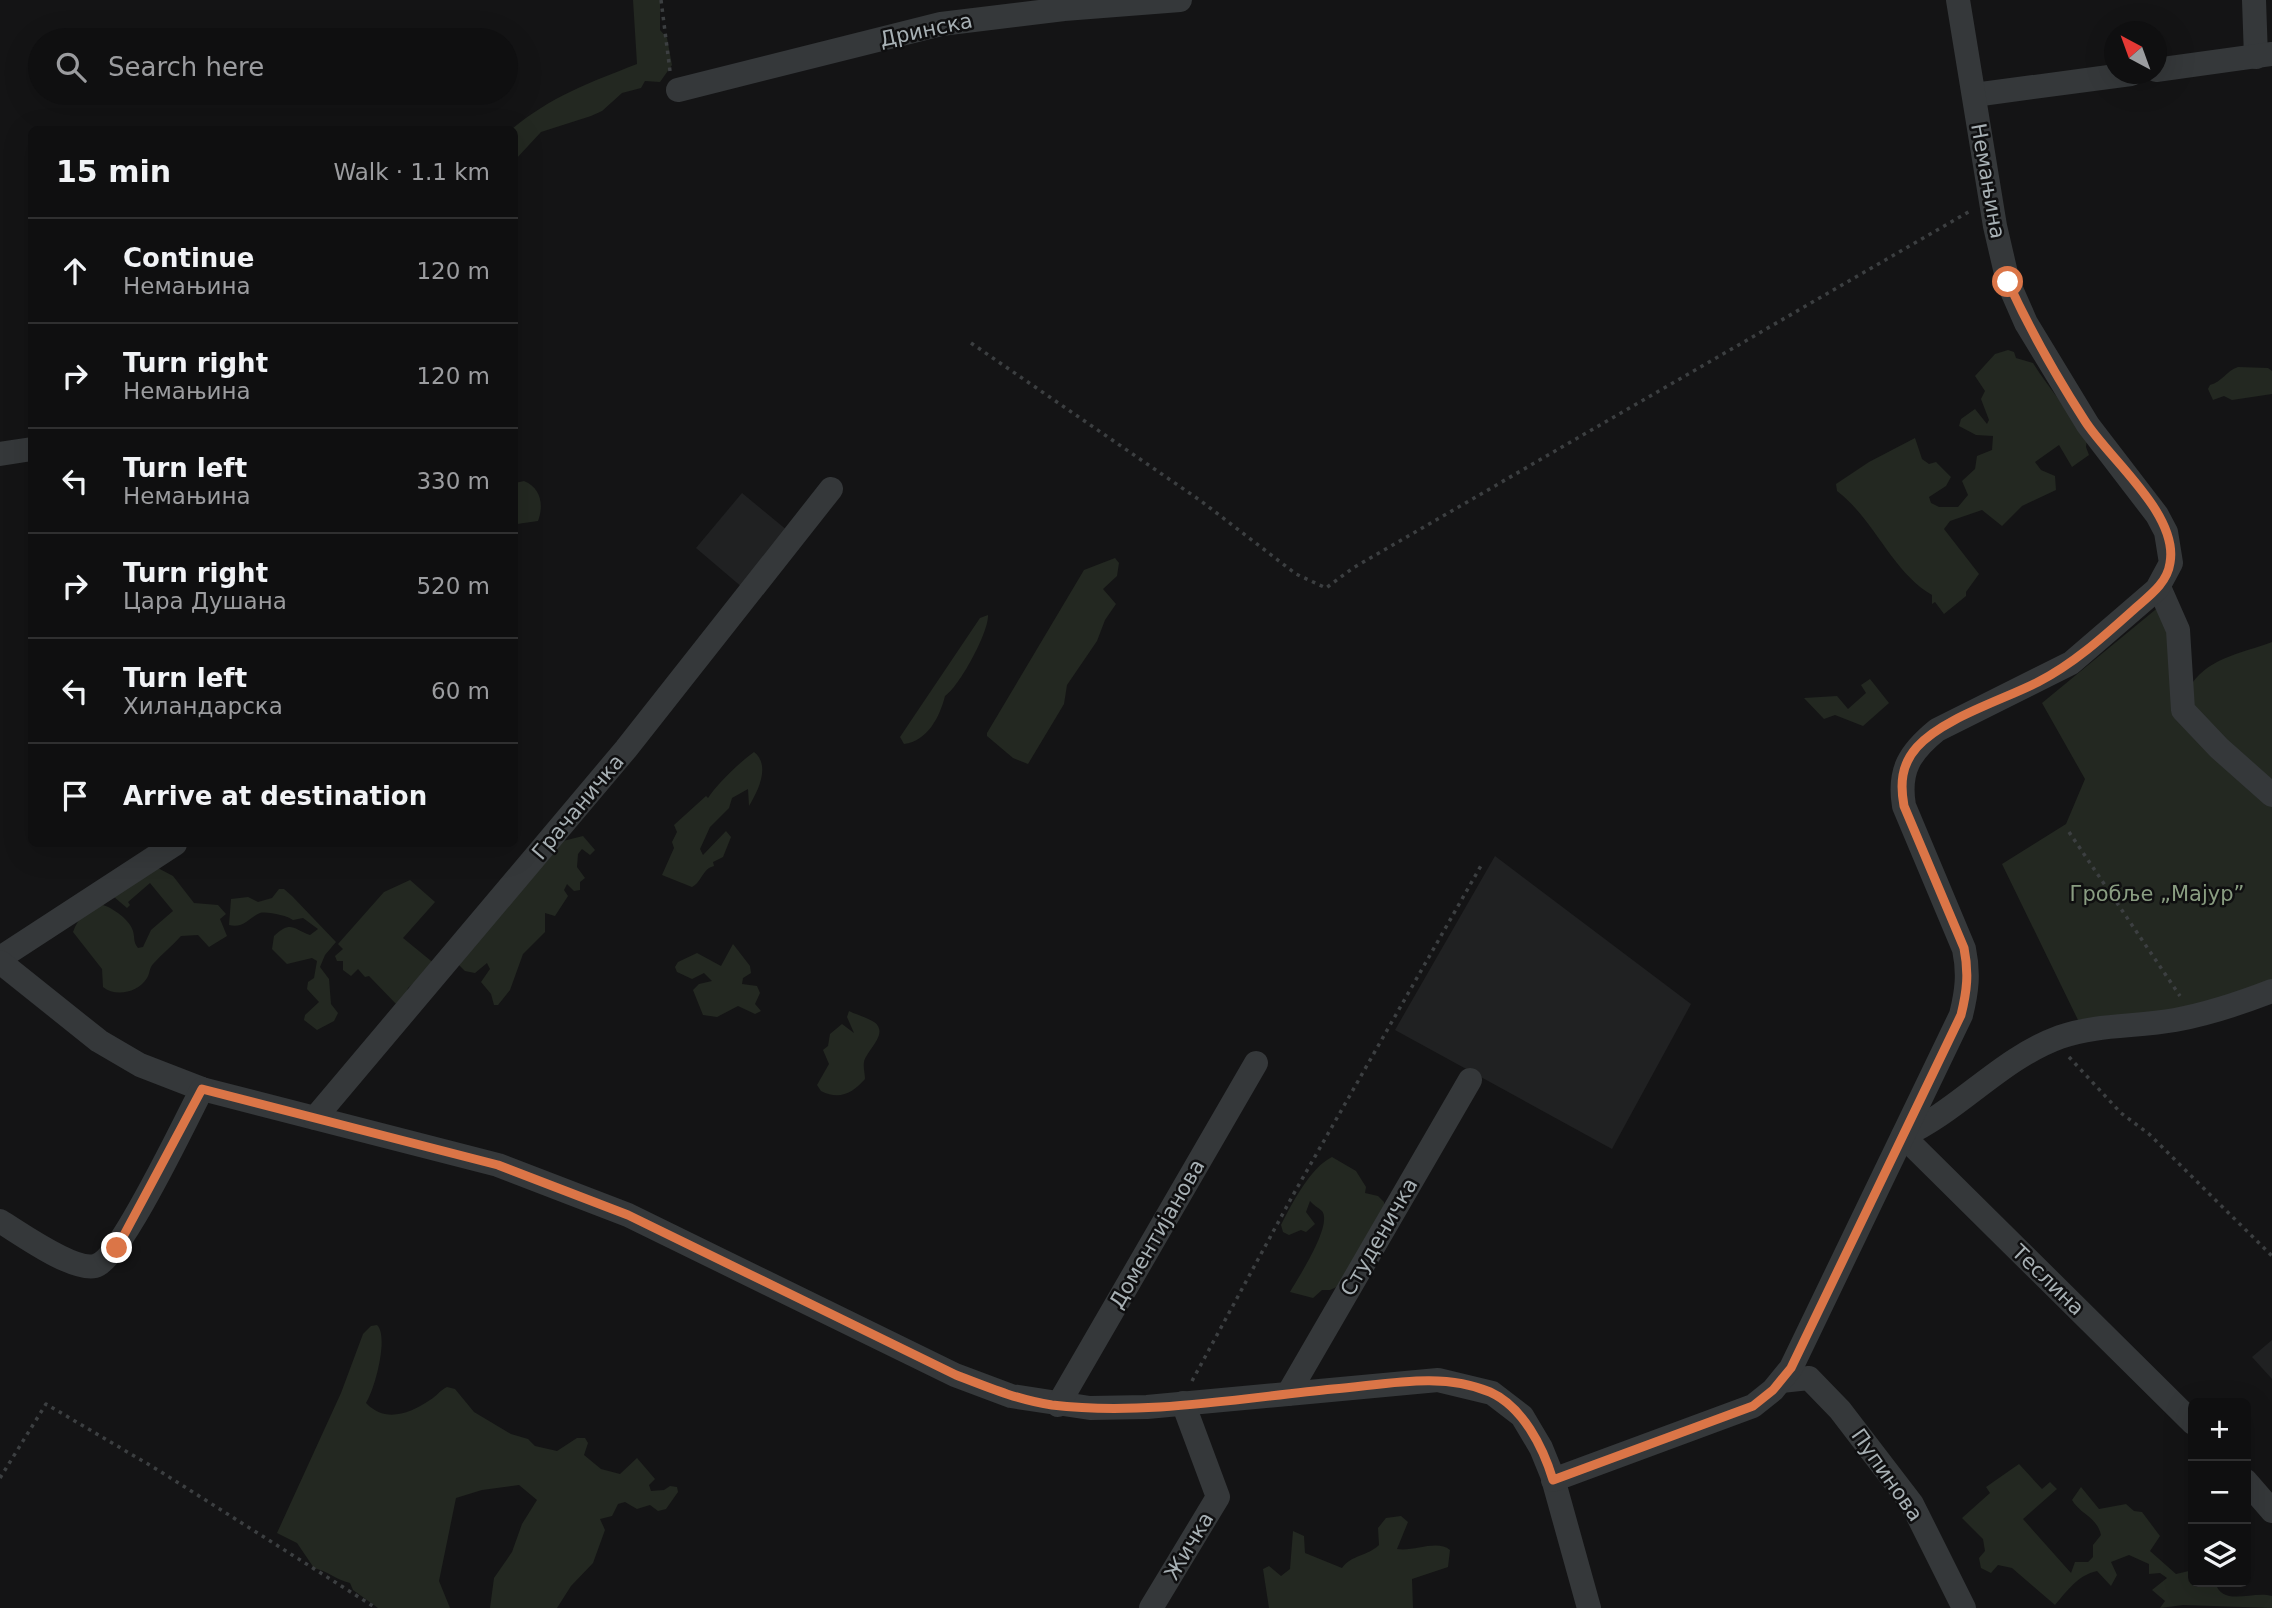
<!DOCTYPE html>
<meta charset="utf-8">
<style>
body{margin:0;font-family:"DejaVu Sans",sans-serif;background:#181819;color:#f1f3f6}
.controls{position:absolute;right:21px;bottom:21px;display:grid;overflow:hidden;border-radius:10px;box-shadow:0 7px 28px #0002}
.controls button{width:63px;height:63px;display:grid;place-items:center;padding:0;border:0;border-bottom:2px solid #2f2f30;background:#0f0f10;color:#f1f3f6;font:35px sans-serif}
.compass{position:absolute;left:2104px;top:21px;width:63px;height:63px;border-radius:50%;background:#0f0f10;box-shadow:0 7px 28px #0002;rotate:319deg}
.stop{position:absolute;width:21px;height:21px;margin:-16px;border:5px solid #db7547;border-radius:50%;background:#fff}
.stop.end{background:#db7547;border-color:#fff;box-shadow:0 2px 7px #0008}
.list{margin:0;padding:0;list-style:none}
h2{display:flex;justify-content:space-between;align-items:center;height:91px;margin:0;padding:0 28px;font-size:30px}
h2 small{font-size:23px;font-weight:400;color:#9b9c9f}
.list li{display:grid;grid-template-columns:46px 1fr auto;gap:21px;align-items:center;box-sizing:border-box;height:105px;padding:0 28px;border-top:2px solid #2f2f30}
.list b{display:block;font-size:26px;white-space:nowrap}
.list p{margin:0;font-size:23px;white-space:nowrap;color:#9b9c9f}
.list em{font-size:23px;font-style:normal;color:#9b9c9f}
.icon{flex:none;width:38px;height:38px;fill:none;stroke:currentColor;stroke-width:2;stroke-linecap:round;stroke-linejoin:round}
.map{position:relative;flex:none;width:2272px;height:1608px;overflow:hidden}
.search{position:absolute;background:#0f0f10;box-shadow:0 7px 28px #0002;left:28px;top:28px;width:490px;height:77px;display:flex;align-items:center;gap:18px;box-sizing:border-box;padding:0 24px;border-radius:38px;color:#9b9c9f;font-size:26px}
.panel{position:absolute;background:#0f0f10;box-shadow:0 7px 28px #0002;left:28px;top:126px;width:490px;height:721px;border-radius:10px}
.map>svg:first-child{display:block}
.built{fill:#202122}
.green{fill:#232821}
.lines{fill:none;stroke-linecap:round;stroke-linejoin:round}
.path{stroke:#3c3f41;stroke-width:3.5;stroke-dasharray:3.5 5;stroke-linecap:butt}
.minor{stroke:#35383a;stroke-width:24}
.route{stroke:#db7547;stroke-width:9}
.labels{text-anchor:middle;stroke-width:5;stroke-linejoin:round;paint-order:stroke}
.street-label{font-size:21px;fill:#a7b0b4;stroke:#0f0f10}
.park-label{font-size:21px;fill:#899d81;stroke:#0f0f10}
</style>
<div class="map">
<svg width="2272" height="1608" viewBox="0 0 2272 1608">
<rect width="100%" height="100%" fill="#141415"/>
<g class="built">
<polygon points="742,493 788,531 743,588 696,548"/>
<polygon points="1495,856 1691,1004 1612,1149 1395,1030"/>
<polygon points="2272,1340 2272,1379 2252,1357"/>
</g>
<g class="green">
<path d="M633 0H660V30L667 38 672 65 660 82 645 81 641 88 622 93 602 111 591 116 541 132 515 160 512 129C550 97 591 82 637 64Z"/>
<path d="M2008 350 2014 352 2016 358 2033 363C2050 390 2070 412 2087 439L2086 447 2089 455 2072 467 2059 445 2035 462 2041 470 2055 476 2056 490 2022 506 2002 526 1982 510 1950 521 1944 529 1979 574 1966 592V596L1944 614 1935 602 1932 604V595C1893 573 1874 519 1837 491L1836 484 1869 462 1915 438 1922 459 1929 464 1936 462 1951 477 1946 486 1929 497 1931 503 1939 507H1958L1968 495 1962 481 1975 469 1977 456 1992 450 1993 436 1976 435 1959 426 1961 419 1975 409 1987 424 1989 420 1981 399 1985 391 1975 376 1995 354Z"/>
<path d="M2238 367 2268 368 2272 371V394L2232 400 2224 396 2213 400 2208 389 2210 385C2222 382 2226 371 2238 367Z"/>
<path d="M524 481C541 488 544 505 538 521L517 524 515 523V483Z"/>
<polygon points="1115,558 1119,563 1117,576 1103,589 1116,604 1105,620 1097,641 1067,685 1064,704 1028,764 1013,758 987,736 987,733 1084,570"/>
<path d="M2172 596 2188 690C2205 658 2240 654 2272 642V985L2168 1011 2078 1020 2002 864 2066 824 2085 779 2042 703Z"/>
<path d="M988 615C989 632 959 687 945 696 940 716 928 741 904 744L900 737 980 618Z"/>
<polygon points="1870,679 1889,703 1863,726 1835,715 1824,719 1804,698 1837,696 1848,709 1866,693 1861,685"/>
<path d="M754 752C771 765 758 791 749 806L748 789 732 798 729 808 710 827 700 849 703 855 726 831 731 837 723 857 713 862 714 866C702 869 702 882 692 887L662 875 674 848 672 842 677 832 674 825 706 796 708 798C717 784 741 761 754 752Z"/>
<polygon points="583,836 595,850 590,855 582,849 578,854 577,867 585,878 580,882 580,890 574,891 567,884 564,890 568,896 555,916 545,913 545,932 523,954 510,990 498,1005 494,1005 491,994 481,982 490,969 487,963 475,973 465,971 455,961 559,842"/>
<path d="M156 867 173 876 194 903 218 905 226 914 220 919 227 936 209 947 198 935 181 936C172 946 162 954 153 964 149 969 150 973 147 978 138 993 115 997 103 987L102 969 73 932C78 917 88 909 103 905 113 908 130 920 133 931 135 938 133 942 138 948L143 947 151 930 173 911 150 883 128 902 130 905 127 908 113 896Z"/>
<polygon points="410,880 435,902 403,938 436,965 408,988 400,1008 369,976 365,977 358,969 351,976 343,970 343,961 337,961 335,956 343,949 338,944 384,892"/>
<path d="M279 889H284L292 896 336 942 325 955 320 967 329 979 331 1004 338 1013 334 1021 317 1030 304 1020 305 1015 319 1002 307 989 308 982 314 978 317 961 312 958 287 964 272 949 274 936C291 920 293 929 310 935L318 929 303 918 293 920C288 916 267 911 260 913 249 917 244 929 229 925L231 899 248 897 258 902 272 898Z"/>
<polygon points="733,944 750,966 751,973 743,978 742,984 757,986 760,993 755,1004 761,1011 755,1014 738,1006 717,1017 703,1015 693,990 699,984 712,981 704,973 692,979 677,972 675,967 678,962 697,953 721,966"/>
<path d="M849 1011C857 1015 866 1017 874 1022 890 1033 866 1051 864 1062 863 1067 865 1074 865 1079 852 1094 839 1100 821 1091L817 1085 829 1064 823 1050 828 1046 830 1034 842 1024 854 1033 847 1017Z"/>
<path d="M1332 1157 1356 1171 1366 1187 1365 1193 1378 1196 1384 1202V1212L1341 1285 1330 1290H1322L1313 1298 1290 1292C1298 1278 1333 1225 1322 1211 1319 1208 1313 1205 1310 1201L1306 1212 1315 1224 1306 1232 1301 1230 1289 1235 1283 1232 1281 1225C1292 1203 1311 1167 1332 1157Z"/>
<path d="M377 1325C389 1336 375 1389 366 1403 385 1423 409 1414 430 1400 437 1396 439 1391 447 1387L455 1389 474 1412 511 1434 528 1439 535 1446 557 1451 577 1438H585L588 1443 584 1455 601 1469 620 1474 637 1458 655 1479 649 1485 651 1491 664 1490 670 1486 677 1487 678 1492 666 1509 658 1511 650 1505 637 1509 625 1502 618 1504 612 1516 600 1519 605 1530 593 1563 571 1586 557 1608H490L494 1578 512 1552 522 1524 537 1500 519 1485 482 1490 456 1498 439 1581 450 1608H378L353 1590 350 1583C336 1580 328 1571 314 1568L297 1543 277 1533 341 1393 363 1334 371 1326Z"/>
<path d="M2019 1464 2042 1489 2050 1482 2057 1489 2023 1519 2071 1573 2075 1562H2088L2093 1557V1545L2101 1535C2097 1517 2080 1514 2072 1500L2081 1487 2099 1509 2126 1504 2134 1511 2142 1512 2160 1536 2150 1551 2176 1574 2193 1570V1582H2215C2222 1608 2253 1590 2272 1596V1608L2183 1605 2160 1608 2165 1601 2152 1590 2167 1578 2160 1573 2149 1574V1564L2129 1555 2111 1562 2117 1575 2111 1586 2097 1571C2078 1575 2067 1591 2055 1605L2012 1568 1998 1565 1991 1573 1981 1568 1979 1558 1985 1551 1983 1539 1962 1518 1990 1493 1986 1487Z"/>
<path d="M1401 1516 1408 1522 1397 1549C1414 1552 1437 1539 1450 1550L1448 1567 1412 1579 1413 1608H1269L1263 1569 1269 1566 1281 1576 1290 1569 1293 1531 1304 1536 1305 1553 1342 1568C1351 1555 1368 1556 1379 1545L1378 1528 1386 1518Z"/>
</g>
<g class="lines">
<g class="path">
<polyline points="661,0 670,71"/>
<polyline points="971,343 1201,501 1296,574 1326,588 1353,568 1970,211"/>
<polyline points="2069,832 2180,996"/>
<polyline points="2069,1057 2121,1113 2149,1134 2272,1256"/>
<polyline points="1192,1381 1293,1195 1482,864"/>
<polyline points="0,1478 46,1404 158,1470 376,1608"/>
</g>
<g class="minor">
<polyline points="2254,0 2256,57"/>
<polyline points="2156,70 2272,54"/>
<polyline points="678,90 941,24 1064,9 1180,0"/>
<polyline points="1974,95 2131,74"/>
<polyline points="0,454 32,449"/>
<polyline points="2159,587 2178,630 2183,710 2219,748 2272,795"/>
<polyline points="0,958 175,844"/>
<polyline points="0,962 99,1041 140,1065 202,1089 498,1165 628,1215 955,1375 1011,1396 1090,1408 1147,1407 1438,1380 1492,1393 1522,1416 1541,1448 1552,1475 1589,1608"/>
<polyline points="315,1118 626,749 831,489"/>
<path d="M0 1221C20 1233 72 1271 95 1266 119 1261 187 1118 202 1089"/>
<polyline points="1781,1381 1809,1378 1840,1410 1912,1504 1964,1608"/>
<polyline points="1288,1394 1470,1080"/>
<polyline points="1058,1405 1256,1063"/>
<path d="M2193 1423 1903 1136C1960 1110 2000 1059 2060 1037 2097 1024 2136 1027 2175 1020 2208 1014 2241 1003 2272 991"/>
<path d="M1553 1480 1753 1406 1773 1390 1791 1368 1961 1015C1967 991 1969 973 1964 949L1904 806C1898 770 1910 752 1937 730L2071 663 2157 589 2171 563 2166 532 2157 515 2088 425 2026 323 2008 282 1995 226 1958 0"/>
<polyline points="2246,1481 2272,1511"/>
<polyline points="1151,1608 1218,1497 1183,1403"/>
</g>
</g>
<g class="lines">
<path class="route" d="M117 1248 202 1089 498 1165 628 1215 956 1375C987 1387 1018 1400 1052 1405 1144 1416 1241 1398 1333 1389 1384 1385 1441 1371 1490 1392 1523 1407 1543 1447 1553 1480L1753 1406 1773 1390 1791 1368 1961 1015C1967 991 1969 973 1964 948L1904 806C1900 784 1901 765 1917 747 1943 718 2003 700 2038 682 2073 664 2102 638 2131 612 2146 598 2167 585 2170 563 2179 514 2109 459 2085 421 2056 376 2030 330 2008 282"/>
</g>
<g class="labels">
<g class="street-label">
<text transform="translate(926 30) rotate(-12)" y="7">Дринска</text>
<text transform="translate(1988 181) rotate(80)" y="7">Немањина</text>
<text transform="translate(578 807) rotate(-50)" y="7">Грачаничка</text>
<text transform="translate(1157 1234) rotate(-60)" y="7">Доментијанова</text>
<text transform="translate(1379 1237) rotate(-60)" y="7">Студеничка</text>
<text transform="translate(2048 1280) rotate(44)" y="7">Теслина</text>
<text transform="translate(1887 1475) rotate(55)" y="7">Пупинова</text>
<text transform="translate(1189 1546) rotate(-59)" y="7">Жичка</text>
</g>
<g class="park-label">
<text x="2157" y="901">Гробље „Мајур”</text>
</g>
</g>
</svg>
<div class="controls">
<button>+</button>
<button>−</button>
<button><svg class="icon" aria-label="layers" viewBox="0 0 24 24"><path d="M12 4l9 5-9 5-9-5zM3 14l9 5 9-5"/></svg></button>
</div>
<svg class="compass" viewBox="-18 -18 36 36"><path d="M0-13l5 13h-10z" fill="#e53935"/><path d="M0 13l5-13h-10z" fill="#9b9c9f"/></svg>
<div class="stop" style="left:2008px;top:282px"></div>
<div class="stop end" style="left:117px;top:1248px"></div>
<div class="search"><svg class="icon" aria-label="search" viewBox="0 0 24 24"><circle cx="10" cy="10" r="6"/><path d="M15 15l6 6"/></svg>Search here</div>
<section class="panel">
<h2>15 min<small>Walk · 1.1 km</small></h2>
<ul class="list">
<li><svg class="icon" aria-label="ahead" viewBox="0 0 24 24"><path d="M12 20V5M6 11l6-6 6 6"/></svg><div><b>Continue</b><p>Немањина</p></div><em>120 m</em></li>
<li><svg class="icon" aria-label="right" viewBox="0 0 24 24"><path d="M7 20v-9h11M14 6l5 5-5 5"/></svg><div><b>Turn right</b><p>Немањина</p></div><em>120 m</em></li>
<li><svg class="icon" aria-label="left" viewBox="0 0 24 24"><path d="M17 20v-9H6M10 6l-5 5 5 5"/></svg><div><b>Turn left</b><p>Немањина</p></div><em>330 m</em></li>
<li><svg class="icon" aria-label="right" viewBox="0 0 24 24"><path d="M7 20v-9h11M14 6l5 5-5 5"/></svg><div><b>Turn right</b><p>Цара Душана</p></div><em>520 m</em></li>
<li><svg class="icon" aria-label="left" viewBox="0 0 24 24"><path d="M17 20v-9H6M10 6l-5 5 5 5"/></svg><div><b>Turn left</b><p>Хиландарска</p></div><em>60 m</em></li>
<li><svg class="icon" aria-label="arrive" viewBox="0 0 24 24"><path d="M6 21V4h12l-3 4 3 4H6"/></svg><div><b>Arrive at destination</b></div></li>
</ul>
</section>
</div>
